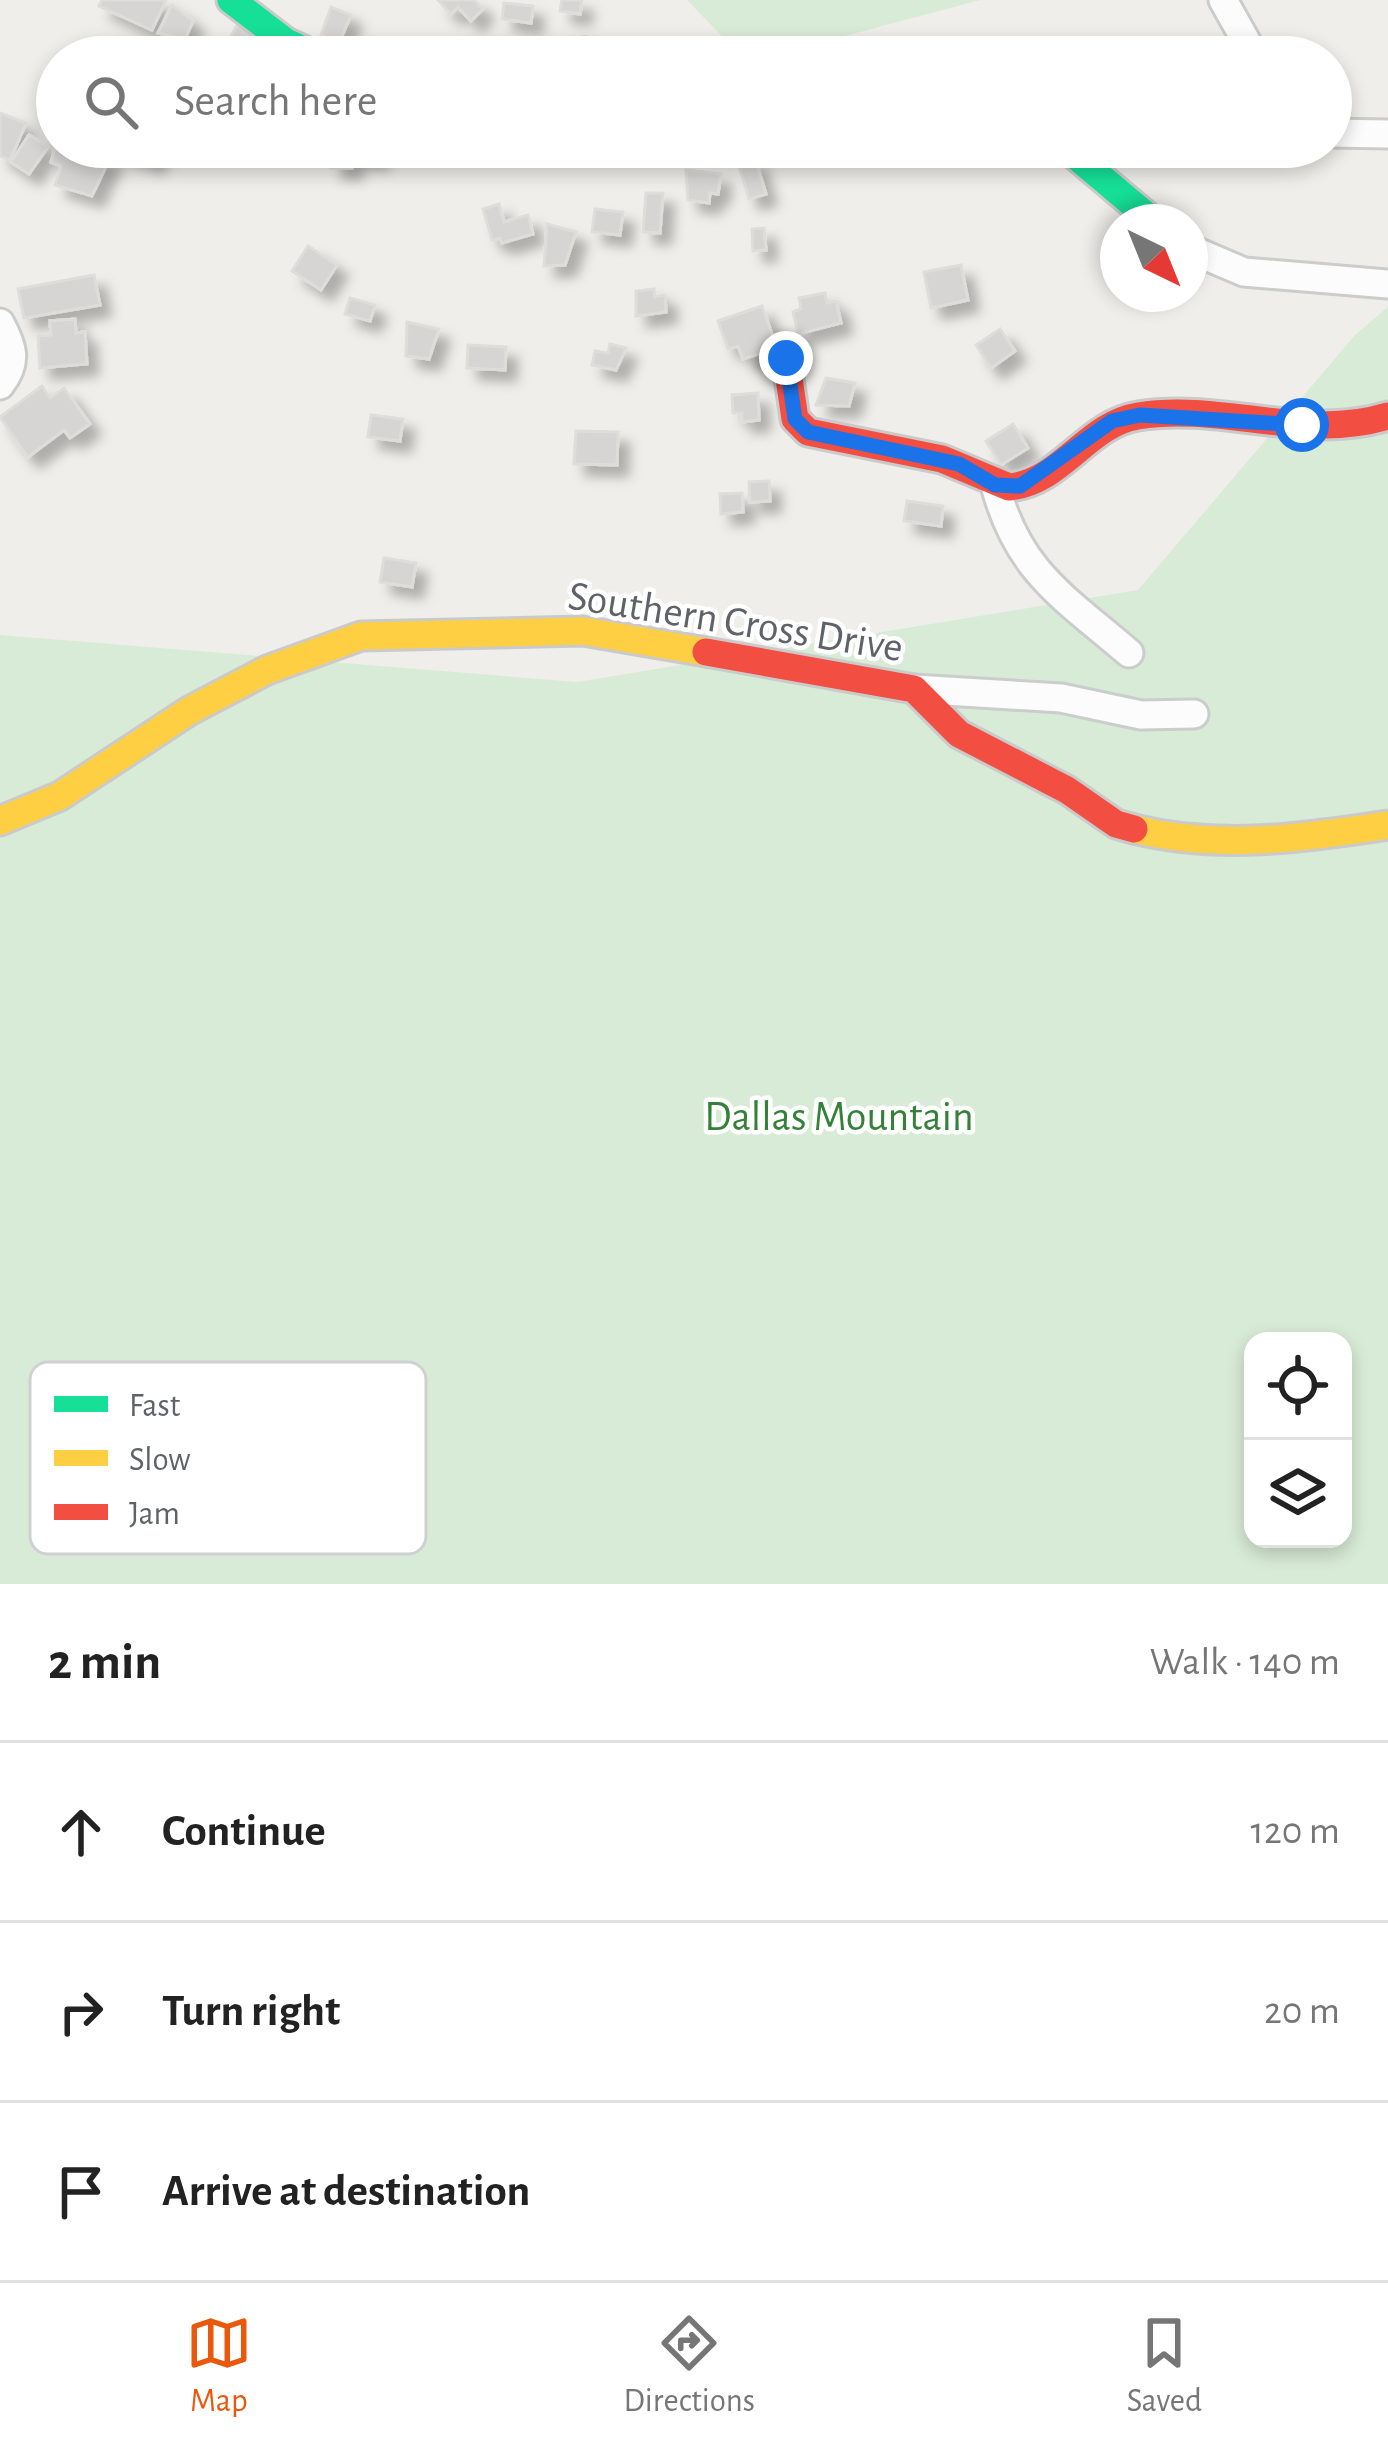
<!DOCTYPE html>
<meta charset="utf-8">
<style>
body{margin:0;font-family:"Alegreya Sans",sans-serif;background:#f2f2f2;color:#222}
.controls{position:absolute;right:36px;bottom:36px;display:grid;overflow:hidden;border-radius:24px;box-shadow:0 6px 18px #0003}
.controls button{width:108px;height:108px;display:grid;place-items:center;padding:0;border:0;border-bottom:3px solid #e0e0e0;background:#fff;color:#222;font:60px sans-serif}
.compass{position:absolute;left:1100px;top:204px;width:108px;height:108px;border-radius:50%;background:#fff;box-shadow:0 6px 18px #0003;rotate:137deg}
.stop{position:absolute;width:36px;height:36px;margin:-27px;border:9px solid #1a73e8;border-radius:50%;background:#fff}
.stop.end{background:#1a73e8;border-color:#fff;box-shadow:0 3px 12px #0008}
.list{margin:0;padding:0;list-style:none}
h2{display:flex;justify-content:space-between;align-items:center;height:156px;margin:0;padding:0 48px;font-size:51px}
h2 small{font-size:39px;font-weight:400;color:#767676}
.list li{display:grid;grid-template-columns:78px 1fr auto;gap:36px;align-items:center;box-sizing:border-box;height:180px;padding:0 48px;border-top:3px solid #e0e0e0}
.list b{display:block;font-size:45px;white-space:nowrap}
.list em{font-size:39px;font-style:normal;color:#767676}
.icon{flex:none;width:66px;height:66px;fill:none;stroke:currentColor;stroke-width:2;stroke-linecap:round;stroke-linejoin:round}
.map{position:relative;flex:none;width:1388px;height:1584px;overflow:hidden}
.search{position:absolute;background:#fff;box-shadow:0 6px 18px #0003;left:36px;right:36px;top:36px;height:132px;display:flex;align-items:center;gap:30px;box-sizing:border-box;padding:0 42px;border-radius:66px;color:#767676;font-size:45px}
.sheet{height:696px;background:#fff}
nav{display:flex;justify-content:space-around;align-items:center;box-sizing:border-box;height:168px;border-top:3px solid #e0e0e0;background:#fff;font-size:33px;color:#767676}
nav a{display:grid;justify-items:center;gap:6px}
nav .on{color:#ea580c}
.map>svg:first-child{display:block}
.green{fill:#d8ebd6;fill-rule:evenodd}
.building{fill:#d6d5d3;stroke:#deddd9;stroke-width:3;filter:url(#shadow)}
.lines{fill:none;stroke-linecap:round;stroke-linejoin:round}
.street-casing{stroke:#cbcccc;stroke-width:33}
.fast-casing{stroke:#cacacb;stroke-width:33}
.slow-casing{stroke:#cacacb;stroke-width:33}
.jam-casing{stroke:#cacacb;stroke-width:33}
.street{stroke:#fdfcfc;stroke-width:27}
.fast{stroke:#16e098;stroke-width:27}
.slow{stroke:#ffcf43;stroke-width:27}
.jam{stroke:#f24e42;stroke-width:27}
.route{stroke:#1a73e8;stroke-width:15}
.labels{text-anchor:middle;stroke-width:9;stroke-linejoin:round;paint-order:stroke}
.street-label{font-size:42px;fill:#5f6368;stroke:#fff}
.park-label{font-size:42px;fill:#348238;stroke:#fff}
.key{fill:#fff;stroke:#cfd0d2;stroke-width:3}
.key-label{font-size:33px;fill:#5f6368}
</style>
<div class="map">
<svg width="1388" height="1584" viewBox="0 0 1388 1584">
<defs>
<filter id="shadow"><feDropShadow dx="11" dy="11" stdDeviation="6" flood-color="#0004"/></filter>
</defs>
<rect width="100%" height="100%" fill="#efeeea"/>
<g class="green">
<polygon points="687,0 980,0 766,57 742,57"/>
<path d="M1388 307V1584H0V635L577 682 1138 590 1355 335ZM1253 1341H1343V1539H1253Z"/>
</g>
<g class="building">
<polygon points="102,0 166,0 152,30 99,6"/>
<polygon points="438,0 474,0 483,9 471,21 458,7 451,14"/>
<polygon points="562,0 582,0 580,14 560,11"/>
<polygon points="504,3 533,6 531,23 502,19"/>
<polygon points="172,5 193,21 185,39 158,33"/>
<polygon points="331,7 351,15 339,43 321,35"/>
<polygon points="241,18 270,34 257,57 227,43"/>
<polygon points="0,113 26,123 10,160 0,156"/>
<polygon points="29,135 48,147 29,174 11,162"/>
<polygon points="57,141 57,147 111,156 92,196 55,185 61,166 51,162"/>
<polygon points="110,147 159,147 152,162"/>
<polygon points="333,147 378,147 377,158 351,156 352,168 331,168"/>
<polygon points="755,158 766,194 749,199 738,163"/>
<polygon points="686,170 721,174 718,194 710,193 709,203 688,200"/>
<polygon points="646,193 663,193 660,233 643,232"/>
<polygon points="499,204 504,222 528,215 533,234 502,243 500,238 492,240 483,209"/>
<polygon points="595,209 623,212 620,235 592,232"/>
<polygon points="547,224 576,232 565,265 544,266"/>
<polygon points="764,228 766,250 753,251 752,229"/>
<polygon points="308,246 337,265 321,290 292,271"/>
<polygon points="961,265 968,300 931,308 924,272"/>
<polygon points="94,275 100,305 24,318 18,289"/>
<polygon points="654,289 655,297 665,295 666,312 636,316 636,291"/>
<polygon points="825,293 827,303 836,301 841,323 798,334 793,312 801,309 799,298"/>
<polygon points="350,298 375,305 370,321 345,314"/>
<polygon points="762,306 777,348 743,359 738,346 728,349 718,321"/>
<polygon points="75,319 76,333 85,332 87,364 40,368 38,336 51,335 50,321"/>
<polygon points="407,322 439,329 429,359 406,356"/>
<polygon points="1000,329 1015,351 991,368 976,345"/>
<polygon points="610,344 626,348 616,370 592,365 595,351 608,353"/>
<polygon points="468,345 506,347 505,370 467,368"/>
<polygon points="826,378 855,383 849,406 816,405"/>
<polygon points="42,386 50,398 64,388 90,424 70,438 64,430 28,457 0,417"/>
<polygon points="758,393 759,420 742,422 742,413 733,413 732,395"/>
<polygon points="371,415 403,419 400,441 368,437"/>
<polygon points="1013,424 1028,448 1001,465 986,441"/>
<polygon points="576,431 618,432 617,465 574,464"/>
<polygon points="769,481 770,501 750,502 749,482"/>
<polygon points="742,493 743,512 721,514 720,494"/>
<polygon points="907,501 943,506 941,526 904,521"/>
<polygon points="384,558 416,563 412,587 380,582"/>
</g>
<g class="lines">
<g class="street-casing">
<g id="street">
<polyline points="1223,0 1255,57"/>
<polyline points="542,57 586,52 625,57"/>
<polyline points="1331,133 1388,134"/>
<polyline points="1190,249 1244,272 1388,284"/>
<path d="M0 323C13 347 18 362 0 385"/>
<path d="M995 485C1018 572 1064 597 1129 653"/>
<polyline points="914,689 1061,698 1141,715 1194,714"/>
</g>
</g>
<g class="fast-casing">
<g id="fast">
<polyline points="231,0 286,42 319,57"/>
<polyline points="1065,147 1154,222"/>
</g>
</g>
<g class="slow-casing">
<g id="slow">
<polyline points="0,821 60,796 189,711 267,670 361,636 583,631 706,652"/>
<path d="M1134 829C1218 850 1304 838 1388 825"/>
</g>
</g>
<g class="jam-casing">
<g id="jam">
<path d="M786 358 795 419 808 432 942 459 1009 487C1062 482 1087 424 1138 416 1222 402 1304 442 1388 416"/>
<polyline points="706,652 914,689 959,734 1067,790 1116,824 1134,829"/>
</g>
</g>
<use href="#street" class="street"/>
<use href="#fast" class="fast"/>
<use href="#slow" class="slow"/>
<use href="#jam" class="jam"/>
</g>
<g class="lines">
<polyline class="route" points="786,358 795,419 808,432 959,464 995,485 1020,486 1112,421 1140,415 1302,425"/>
</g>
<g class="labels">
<g class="street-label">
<text transform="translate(736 620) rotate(9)" y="15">Southern Cross Drive</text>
</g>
<g class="park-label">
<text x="839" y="1130">Dallas Mountain</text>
</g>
</g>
<rect x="30" y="1362" width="396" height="192" rx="18" class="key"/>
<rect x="54" y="1396" width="54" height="16" fill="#16e098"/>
<rect x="54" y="1450" width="54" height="16" fill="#ffcf43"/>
<rect x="54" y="1504" width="54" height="16" fill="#f24e42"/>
<g class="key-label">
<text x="129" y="1416">Fast</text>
<text x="129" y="1470">Slow</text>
<text x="129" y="1524">Jam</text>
</g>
</svg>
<div class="controls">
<button><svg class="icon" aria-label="locate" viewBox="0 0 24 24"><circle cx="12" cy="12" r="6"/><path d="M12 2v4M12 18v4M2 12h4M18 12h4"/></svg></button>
<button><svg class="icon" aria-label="layers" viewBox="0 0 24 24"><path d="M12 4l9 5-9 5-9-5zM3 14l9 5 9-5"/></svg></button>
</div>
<svg class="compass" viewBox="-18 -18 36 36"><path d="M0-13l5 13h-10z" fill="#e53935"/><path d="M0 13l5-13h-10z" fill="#767676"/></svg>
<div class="stop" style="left:1302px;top:425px"></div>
<div class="stop end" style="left:786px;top:358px"></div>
<div class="search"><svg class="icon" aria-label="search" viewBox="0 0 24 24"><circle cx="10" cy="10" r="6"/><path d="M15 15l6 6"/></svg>Search here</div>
</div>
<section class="sheet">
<h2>2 min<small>Walk · 140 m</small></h2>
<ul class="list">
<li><svg class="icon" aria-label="ahead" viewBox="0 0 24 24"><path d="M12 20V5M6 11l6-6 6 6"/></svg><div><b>Continue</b></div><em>120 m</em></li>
<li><svg class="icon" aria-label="right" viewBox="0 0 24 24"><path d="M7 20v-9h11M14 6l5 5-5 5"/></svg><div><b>Turn right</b></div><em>20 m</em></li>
<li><svg class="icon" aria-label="arrive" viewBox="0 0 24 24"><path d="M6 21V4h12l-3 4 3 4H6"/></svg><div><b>Arrive at destination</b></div></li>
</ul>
</section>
<nav>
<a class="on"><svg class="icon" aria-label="map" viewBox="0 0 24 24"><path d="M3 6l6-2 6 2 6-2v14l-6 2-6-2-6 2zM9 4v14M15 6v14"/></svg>Map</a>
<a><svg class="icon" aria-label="directions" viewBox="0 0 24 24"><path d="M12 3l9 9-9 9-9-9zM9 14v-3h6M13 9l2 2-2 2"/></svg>Directions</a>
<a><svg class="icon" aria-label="saved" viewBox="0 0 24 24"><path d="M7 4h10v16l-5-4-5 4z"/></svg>Saved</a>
</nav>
